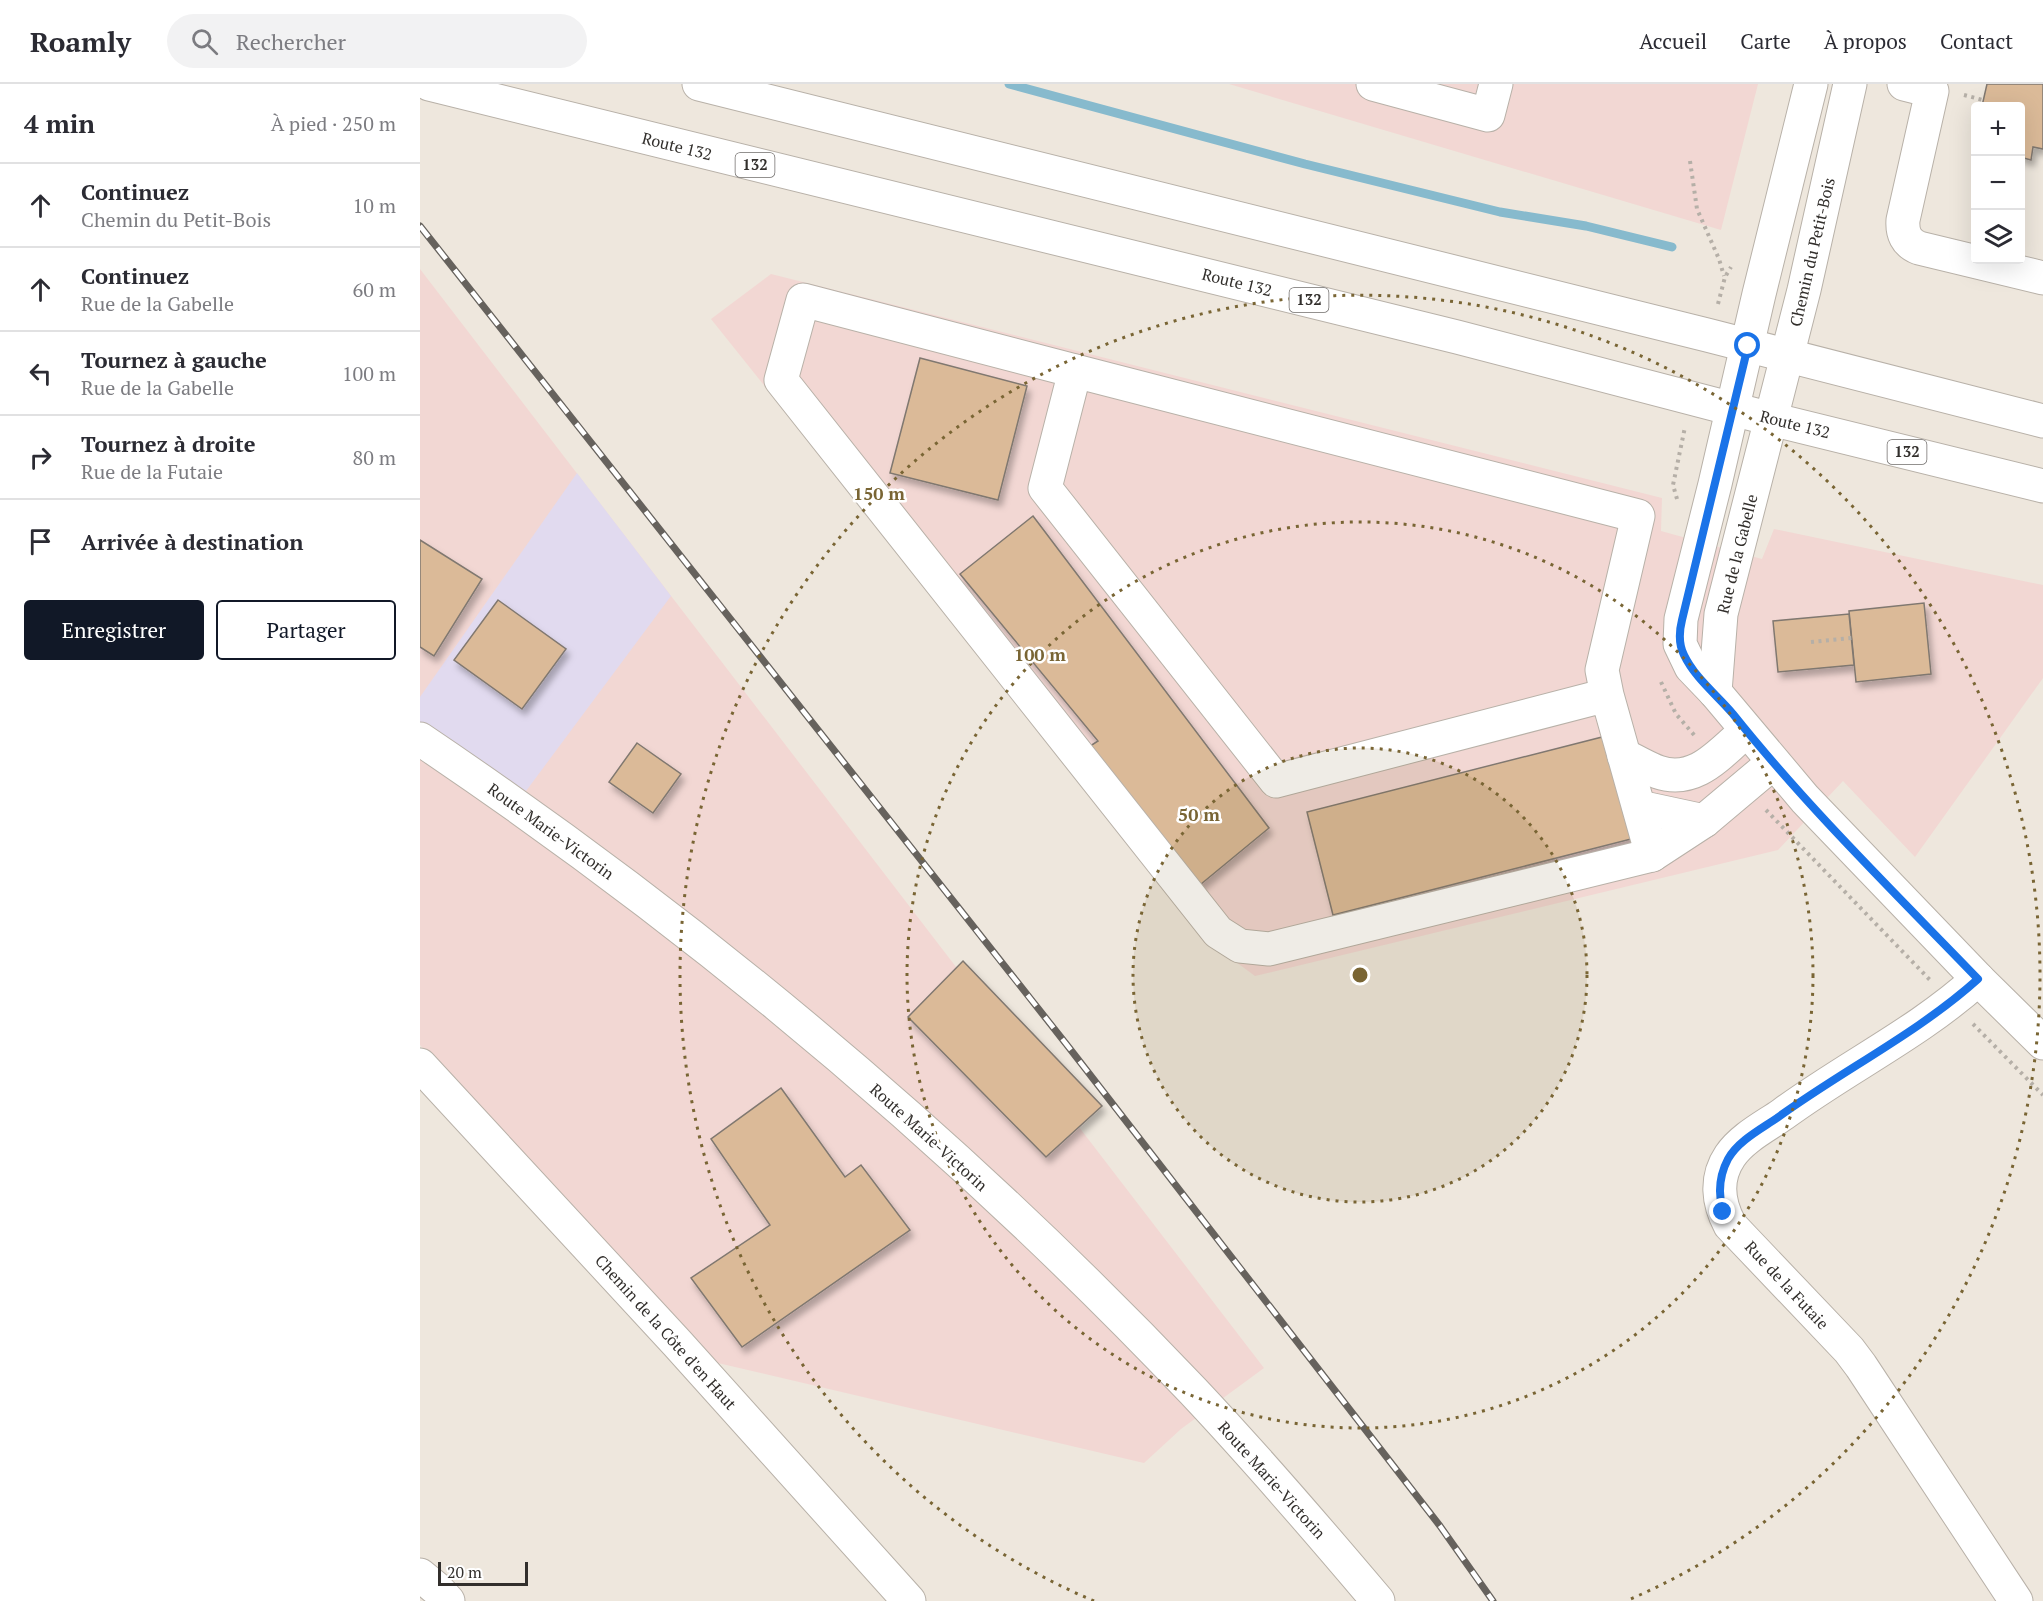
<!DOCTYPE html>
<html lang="fr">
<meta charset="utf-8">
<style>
body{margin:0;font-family:"PT Serif",serif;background:#f2f2f3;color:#2b2b33}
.controls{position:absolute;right:18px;top:18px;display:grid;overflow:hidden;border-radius:6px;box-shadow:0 6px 24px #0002}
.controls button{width:54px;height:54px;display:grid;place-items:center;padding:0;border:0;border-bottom:2px solid #e1e1e2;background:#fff;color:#2b2b33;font:30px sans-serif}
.scale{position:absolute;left:18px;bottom:15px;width:90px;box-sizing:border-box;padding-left:6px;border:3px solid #322f2c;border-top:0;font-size:16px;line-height:21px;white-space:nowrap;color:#322f2c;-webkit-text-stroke:4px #fff;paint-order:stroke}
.stop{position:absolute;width:18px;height:18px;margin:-14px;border:4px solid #1a73e8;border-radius:50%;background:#fff}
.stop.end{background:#1a73e8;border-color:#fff;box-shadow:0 2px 6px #0008}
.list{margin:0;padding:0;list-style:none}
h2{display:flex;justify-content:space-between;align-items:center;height:78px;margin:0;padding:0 24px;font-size:26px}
h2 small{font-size:20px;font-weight:400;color:#7c7c81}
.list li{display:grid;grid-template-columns:39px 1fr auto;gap:18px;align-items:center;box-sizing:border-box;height:84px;padding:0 24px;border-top:2px solid #e1e1e2}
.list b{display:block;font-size:22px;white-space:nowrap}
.list p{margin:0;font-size:20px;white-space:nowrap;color:#7c7c81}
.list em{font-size:20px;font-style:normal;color:#7c7c81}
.actions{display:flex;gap:12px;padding:18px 24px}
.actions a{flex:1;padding:14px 0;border:2px solid #111827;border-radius:6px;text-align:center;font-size:21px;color:#111827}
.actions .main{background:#111827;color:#fff}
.icon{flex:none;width:33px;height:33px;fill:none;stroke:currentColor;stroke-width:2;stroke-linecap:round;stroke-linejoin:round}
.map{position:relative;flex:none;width:1623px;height:1517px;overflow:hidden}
header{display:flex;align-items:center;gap:36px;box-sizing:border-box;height:84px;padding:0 30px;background:#fff;border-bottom:2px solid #e1e1e2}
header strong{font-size:28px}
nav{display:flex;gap:33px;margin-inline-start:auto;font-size:21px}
.search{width:420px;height:54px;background:#f2f2f3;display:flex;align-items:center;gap:15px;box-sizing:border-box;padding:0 21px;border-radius:33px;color:#7c7c81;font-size:22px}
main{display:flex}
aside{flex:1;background:#fff}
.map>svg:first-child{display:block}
.commercial{fill:#f2d7d3}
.education{fill:#e1daef}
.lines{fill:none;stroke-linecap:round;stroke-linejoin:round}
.stream{stroke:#87bacd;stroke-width:9}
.building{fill:#dbba98;stroke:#807870;stroke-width:1.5;filter:url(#shadow)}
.minor-casing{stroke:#b8b1a8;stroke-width:35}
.highway-casing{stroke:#b8b1a8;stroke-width:35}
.path{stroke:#b5afa7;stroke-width:4;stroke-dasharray:3 4.5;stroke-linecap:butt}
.minor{stroke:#fff;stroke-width:33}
.highway{stroke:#fff;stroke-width:33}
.rail-casing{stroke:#66625d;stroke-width:7}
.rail{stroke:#fff;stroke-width:4.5;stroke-dasharray:14;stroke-linecap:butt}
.route{stroke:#1a73e8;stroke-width:8}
.ring{fill:none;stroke:#796534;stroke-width:3;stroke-dasharray:3 6}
.labels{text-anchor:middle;stroke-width:5;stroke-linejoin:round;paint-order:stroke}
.shield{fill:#fff;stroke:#706d6b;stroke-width:1.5}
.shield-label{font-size:15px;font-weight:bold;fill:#322f2c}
.street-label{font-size:16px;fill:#322f2c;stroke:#fff}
.centre{fill:#796534;stroke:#fff;stroke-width:3}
.ring-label{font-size:18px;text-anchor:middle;font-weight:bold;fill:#796534;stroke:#fff;stroke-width:5;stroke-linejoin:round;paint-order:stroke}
</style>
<header>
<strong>Roamly</strong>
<div class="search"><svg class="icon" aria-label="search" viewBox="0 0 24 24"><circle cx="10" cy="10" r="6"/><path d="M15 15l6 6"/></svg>Rechercher</div>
<nav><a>Accueil</a><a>Carte</a><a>À propos</a><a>Contact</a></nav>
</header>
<main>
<aside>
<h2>4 min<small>À pied · 250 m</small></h2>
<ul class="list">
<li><svg class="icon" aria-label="ahead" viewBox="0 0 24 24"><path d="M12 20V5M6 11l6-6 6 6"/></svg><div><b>Continuez</b><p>Chemin du Petit-Bois</p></div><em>10 m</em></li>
<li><svg class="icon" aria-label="ahead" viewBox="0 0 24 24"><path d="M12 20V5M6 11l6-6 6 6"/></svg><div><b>Continuez</b><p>Rue de la Gabelle</p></div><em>60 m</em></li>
<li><svg class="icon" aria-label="left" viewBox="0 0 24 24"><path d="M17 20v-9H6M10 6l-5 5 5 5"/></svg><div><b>Tournez à gauche</b><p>Rue de la Gabelle</p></div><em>100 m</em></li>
<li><svg class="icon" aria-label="right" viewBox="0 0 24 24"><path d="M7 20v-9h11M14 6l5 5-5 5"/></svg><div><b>Tournez à droite</b><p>Rue de la Futaie</p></div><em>80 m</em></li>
<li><svg class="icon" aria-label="arrive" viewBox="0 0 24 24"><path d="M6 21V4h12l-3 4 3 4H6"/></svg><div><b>Arrivée à destination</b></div></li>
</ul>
<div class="actions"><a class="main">Enregistrer</a><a>Partager</a></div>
</aside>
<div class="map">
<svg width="1623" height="1517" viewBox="0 0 1623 1517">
<defs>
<filter id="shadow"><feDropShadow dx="3.5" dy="6" stdDeviation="3" flood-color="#0004"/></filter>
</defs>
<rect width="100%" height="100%" fill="#eee7dd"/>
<g class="commercial">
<polygon points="809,0 1338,0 1301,146"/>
<polygon points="0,185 844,1284 761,1345 724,1379 285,1276 0,961"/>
<polygon points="351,190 1242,414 1241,447 1342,475 1354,445 1623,501 1623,594 1495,773 1423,697 1358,766 835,892 790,859 291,235"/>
</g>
<polygon class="education" points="157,389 251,512 106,707 0,638 0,613"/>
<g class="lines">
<polyline class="stream" points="589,0 885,80 1080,128 1166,142 1252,163"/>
</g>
<g class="building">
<polygon points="1567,0 1623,0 1623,65 1613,63 1611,76 1600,73 1600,22 1562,22"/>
<polygon points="500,274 607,302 578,416 470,389"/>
<polygon points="613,432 849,744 775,805 667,664 678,657 540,490"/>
<polygon points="0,456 62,495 14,572 0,563"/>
<polygon points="78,516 146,565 102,625 34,576"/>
<polygon points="1504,519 1511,590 1436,598 1429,527"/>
<polygon points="1429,530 1434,581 1358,588 1353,537"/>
<polygon points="1190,651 1215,754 913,831 887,728"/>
<polygon points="217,659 261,690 233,729 189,698"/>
<polygon points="543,877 682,1022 626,1073 488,933"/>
<polygon points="361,1004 425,1093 441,1081 490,1146 322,1263 271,1194 350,1141 291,1055"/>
</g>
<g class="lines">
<g class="minor-casing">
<g id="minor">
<polyline points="953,0 1068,31 1076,0"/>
<polyline points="1391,0 1339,210 1295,400 1261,535 1260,560 1271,583 1295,608 1385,715 1558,895 1623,959"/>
<path d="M1484 0 1512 7 1483 136C1482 149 1486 159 1499 164L1623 194"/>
<polyline points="655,287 383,216 361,296 798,848 820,862 849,865 1232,771 1284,737 1353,679"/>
<polyline points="1295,608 1301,530 1384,206 1430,0"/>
<polyline points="1187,611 856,697 625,404 655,287 1218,432 1182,586 1187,611 1232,771"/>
<path d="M0 655C279 843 541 1063 773 1307 837 1375 898 1446 958 1517"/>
<path d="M1204 672C1216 677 1227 684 1238 688 1276 701 1300 669 1326 647"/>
<polyline points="1219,723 1284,737"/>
<path d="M1558 895C1500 948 1427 983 1363 1030 1346 1042 1322 1054 1310 1072 1295 1094 1298 1119 1310 1141L1429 1266 1441 1282 1596 1517"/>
<polyline points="0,981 257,1259 489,1517"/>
<polyline points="0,1491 17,1505 28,1517"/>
</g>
</g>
<g class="highway-casing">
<g id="highway">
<polyline points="9,0 1037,253 1351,335 1623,402"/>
<polyline points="279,0 1287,251 1623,337"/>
</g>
</g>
<g class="path">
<polyline points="1544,11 1563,16"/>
<polyline points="1270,77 1277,125 1299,175 1304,192"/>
<polyline points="1298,220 1305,193 1311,183"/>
<polyline points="1257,415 1253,401 1265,343"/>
<polyline points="1391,558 1432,554"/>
<polyline points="1241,598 1256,630 1275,652"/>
<polyline points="1346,726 1510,896"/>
<polyline points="1553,940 1623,1011"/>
</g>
<use href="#minor" class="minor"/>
<use href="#highway" class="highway"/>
<g class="rail-casing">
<polyline id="rail" points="0,142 647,961 1020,1442 1073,1517"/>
</g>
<use href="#rail" class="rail"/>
</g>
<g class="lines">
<path class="route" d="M1303 1128C1298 1110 1299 1092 1308 1075 1318 1057 1341 1045 1357 1034 1423 986 1498 949 1558 895 1475 809 1388 724 1313 630 1297 611 1275 594 1264 571 1258 559 1259 548 1262 536L1328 262"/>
</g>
<circle cx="940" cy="891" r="227" fill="#796534" fill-opacity=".12"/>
<g class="ring">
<circle cx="940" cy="891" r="227"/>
<circle cx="940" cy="891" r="453"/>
<path d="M674 1517A680 680 0 1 1 1206 1517"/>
</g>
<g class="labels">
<g class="shield">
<rect x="315.5" y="69" width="39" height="24" rx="4.5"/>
<rect x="869.5" y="204" width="39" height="24" rx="4.5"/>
<rect x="1467.5" y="356" width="39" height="24" rx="4.5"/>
</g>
<g class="shield-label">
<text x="335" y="86">132</text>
<text x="889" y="221">132</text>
<text x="1487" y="373">132</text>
</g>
<g class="street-label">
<text transform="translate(257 62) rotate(14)" y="6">Route 132</text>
<text transform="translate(1392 168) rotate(-77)" y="6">Chemin du Petit-Bois</text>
<text transform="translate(817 198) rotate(14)" y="6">Route 132</text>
<text transform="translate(1375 340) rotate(14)" y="6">Route 132</text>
<text transform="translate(1317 470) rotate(-76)" y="6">Rue de la Gabelle</text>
<text transform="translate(131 747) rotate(36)" y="6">Route Marie-Victorin</text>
<text transform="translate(509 1053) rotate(42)" y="6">Route Marie-Victorin</text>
<text transform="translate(1367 1201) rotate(47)" y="6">Rue de la Futaie</text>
<text transform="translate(246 1248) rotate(48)" y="6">Chemin de la Côte d'en Haut</text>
<text transform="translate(852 1396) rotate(48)" y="6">Route Marie-Victorin</text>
</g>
</g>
<circle cx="940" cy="891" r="9" class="centre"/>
<g class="ring-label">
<text x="459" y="416">150 m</text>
<text x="620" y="577">100 m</text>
<text x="779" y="737">50 m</text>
</g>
</svg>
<div class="controls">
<button>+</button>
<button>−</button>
<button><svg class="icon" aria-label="layers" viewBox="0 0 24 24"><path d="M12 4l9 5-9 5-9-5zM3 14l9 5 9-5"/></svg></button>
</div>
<div class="scale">20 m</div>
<div class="stop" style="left:1328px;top:262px"></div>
<div class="stop end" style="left:1303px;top:1128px"></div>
</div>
</main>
